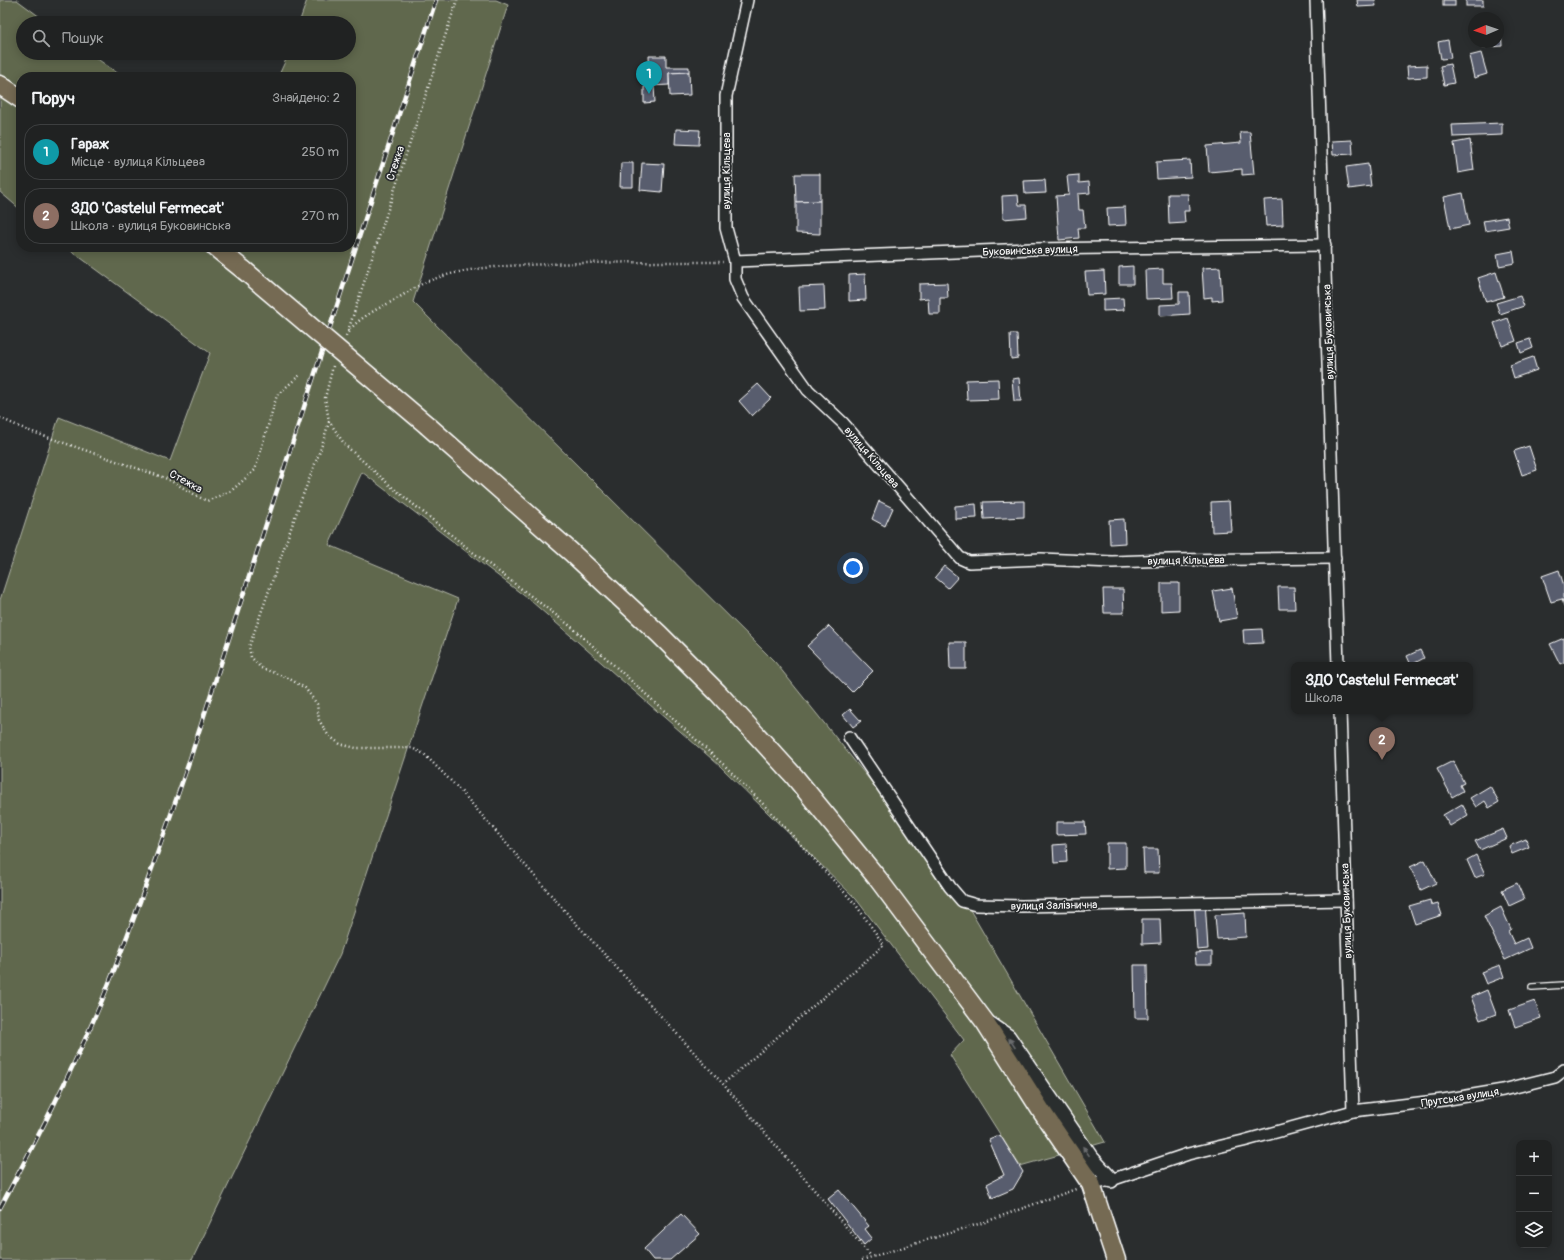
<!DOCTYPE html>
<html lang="uk">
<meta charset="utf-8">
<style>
body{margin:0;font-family:Pangolin,sans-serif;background:#282a2a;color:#f1f3f6}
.controls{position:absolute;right:12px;bottom:12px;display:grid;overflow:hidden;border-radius:8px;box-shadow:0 2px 10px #0003}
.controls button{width:36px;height:36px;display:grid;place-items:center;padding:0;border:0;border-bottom:1px solid #3d3f40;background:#202222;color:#f1f3f6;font:20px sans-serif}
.compass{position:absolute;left:1468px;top:12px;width:36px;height:36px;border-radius:50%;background:#202222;box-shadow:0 2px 10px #0003;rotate:268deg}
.you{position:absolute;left:853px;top:568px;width:14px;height:14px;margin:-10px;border:3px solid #fff;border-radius:50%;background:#1a73e8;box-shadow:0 0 0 6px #1a73e833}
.badge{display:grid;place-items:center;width:26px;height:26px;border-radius:50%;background:#8c9099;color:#fff;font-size:13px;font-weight:700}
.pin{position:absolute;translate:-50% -33px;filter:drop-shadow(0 1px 2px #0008)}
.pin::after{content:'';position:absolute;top:21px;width:14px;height:12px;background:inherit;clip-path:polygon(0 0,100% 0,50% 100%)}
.popup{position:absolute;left:1291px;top:662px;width:182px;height:52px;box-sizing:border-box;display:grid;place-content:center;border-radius:8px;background:#202222;filter:drop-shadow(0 1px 3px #0005);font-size:13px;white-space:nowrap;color:#a2a4a5}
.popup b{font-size:15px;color:#f1f3f6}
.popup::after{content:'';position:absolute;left:50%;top:100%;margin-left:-8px;border:8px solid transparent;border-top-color:#202222}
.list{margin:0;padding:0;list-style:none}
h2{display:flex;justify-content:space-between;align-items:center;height:52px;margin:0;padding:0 16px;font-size:17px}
h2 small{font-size:13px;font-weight:400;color:#a2a4a5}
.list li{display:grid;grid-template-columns:26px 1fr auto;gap:12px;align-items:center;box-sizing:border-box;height:56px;margin:0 8px 8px;padding:0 8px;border:1px solid #3d3f40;border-radius:16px}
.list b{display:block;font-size:15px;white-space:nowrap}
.list p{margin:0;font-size:13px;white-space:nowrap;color:#a2a4a5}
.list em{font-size:13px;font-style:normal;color:#a2a4a5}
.icon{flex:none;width:22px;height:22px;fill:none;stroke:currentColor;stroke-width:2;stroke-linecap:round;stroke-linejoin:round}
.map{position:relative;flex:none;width:1564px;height:1260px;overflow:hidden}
.search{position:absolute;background:#202222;box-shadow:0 2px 10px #0003;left:16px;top:16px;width:340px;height:44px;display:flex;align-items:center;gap:10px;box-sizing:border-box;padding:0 14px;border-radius:22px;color:#a2a4a5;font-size:15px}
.panel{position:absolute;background:#202222;box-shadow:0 2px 10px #0003;left:16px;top:72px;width:340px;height:180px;border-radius:16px}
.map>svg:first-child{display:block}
.green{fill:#60684e;stroke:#b0b4a6}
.building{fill:#595d6e;stroke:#fff}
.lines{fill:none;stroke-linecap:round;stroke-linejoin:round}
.service-casing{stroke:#fff;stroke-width:8}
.minor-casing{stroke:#fff;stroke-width:14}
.secondary-casing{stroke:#fff;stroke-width:18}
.trunk-casing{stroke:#fff;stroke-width:21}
.path{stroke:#fff;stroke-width:2.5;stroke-dasharray:1 3;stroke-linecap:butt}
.service{stroke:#2a2d2e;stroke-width:5.5}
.minor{stroke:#2a2d2e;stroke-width:11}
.secondary{stroke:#2a2d2e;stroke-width:15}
.trunk{stroke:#746b52;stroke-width:18}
.rail-casing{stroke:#fff;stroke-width:4.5}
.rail{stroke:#2a2d2e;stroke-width:3;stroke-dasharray:9;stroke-linecap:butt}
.trunk-bridge-casing{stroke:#fff;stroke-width:21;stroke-linecap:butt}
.trunk-bridge{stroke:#746b52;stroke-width:18}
.oneway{fill:#6a6c6d}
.labels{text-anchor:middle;stroke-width:3.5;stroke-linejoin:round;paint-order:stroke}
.street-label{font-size:11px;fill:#fff;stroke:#2a2d2e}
</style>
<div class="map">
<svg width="1564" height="1260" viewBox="0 0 1564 1260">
<rect width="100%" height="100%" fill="#2a2d2e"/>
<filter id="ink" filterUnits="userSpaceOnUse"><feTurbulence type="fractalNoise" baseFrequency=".025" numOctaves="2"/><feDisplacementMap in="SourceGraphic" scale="8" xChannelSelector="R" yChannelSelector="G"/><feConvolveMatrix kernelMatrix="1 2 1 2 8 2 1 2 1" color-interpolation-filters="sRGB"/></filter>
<g filter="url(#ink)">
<g class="green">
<polygon points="0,0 17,0 48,23 23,23 23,53 89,53 123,77 21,77 21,210 0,192"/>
<polygon points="307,0 496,0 508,5 413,302 775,662 959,891 1105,1142 1020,1166 950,1055 964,1040 856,899 720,766 531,601 362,472 329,545 458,599 340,954 192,1260 0,1260 0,600 59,417 170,461 210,353 66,247 351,247 351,77 278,77 289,53 349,53 349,23 299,23"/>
</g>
<g class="building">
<polygon points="1357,0 1375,0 1376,6 1358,7"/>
<rect x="1443" y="0" width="12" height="6"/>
<rect x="1466" y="0" width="17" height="6"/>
<polygon points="1498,26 1501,26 1502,46 1482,48 1481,42 1498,42"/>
<polygon points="1448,40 1451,58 1441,59 1438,42"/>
<polygon points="1481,53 1487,74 1474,78 1469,56"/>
<polygon points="649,56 666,56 666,67 689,67 689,72 669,73 669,85 650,86"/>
<polygon points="1450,64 1454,83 1444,85 1440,66"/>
<polygon points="1427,65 1427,77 1408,78 1407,66"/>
<polygon points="649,72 650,77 644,78 644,73"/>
<polygon points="689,72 690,95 670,96 669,73"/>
<polygon points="654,86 655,102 644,103 644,87"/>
<polygon points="1502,123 1502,135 1453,137 1452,125"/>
<polygon points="676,129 700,130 699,145 675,144"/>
<polygon points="1240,132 1250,132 1254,174 1242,175 1242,169 1209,172 1207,146 1241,143"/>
<polygon points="1352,140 1353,154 1333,155 1332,141"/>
<polygon points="1470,140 1474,170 1458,173 1454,143"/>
<polygon points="1190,160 1191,177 1157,179 1156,162"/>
<polygon points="621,163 633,163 633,187 620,187"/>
<polygon points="642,163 664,164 662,192 640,190"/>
<polygon points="1368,164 1371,186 1349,189 1346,167"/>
<polygon points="795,174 820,174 820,201 796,202"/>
<polygon points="1079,175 1079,183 1089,182 1090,193 1078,194 1079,210 1083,210 1085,228 1078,228 1079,238 1059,240 1056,196 1069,195 1067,176"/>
<polygon points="1045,180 1046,193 1025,194 1024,181"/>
<polygon points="1463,193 1469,225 1450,229 1444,197"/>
<polygon points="1168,194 1188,194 1189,211 1184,211 1185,223 1169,224"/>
<polygon points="1018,195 1019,205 1026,205 1027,217 1003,219 1002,196"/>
<polygon points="1282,199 1283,225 1266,226 1264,200"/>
<polygon points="820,201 820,234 796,233 796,202"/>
<polygon points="1125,207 1126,225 1108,226 1107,208"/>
<polygon points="1507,217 1509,227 1485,231 1483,221"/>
<polygon points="1513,251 1515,263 1499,266 1497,254"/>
<polygon points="1133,266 1133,284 1119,284 1119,267"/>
<polygon points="1220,267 1222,300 1212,301 1212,297 1204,298 1202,268"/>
<polygon points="1163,269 1163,283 1172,283 1173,298 1146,299 1145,270"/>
<polygon points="1104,271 1105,294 1087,295 1085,272"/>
<polygon points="1496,272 1504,297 1486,302 1478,278"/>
<polygon points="865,274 866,300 849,301 849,275"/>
<polygon points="947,283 948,298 940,298 940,314 929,314 928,298 919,299 919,284"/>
<polygon points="824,286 825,310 800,311 799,287"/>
<polygon points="1179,292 1189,292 1190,314 1160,316 1160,305 1179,304"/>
<polygon points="1520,296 1524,306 1500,314 1496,303"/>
<polygon points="1123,298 1124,310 1103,311 1103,299"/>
<polygon points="1508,318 1516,341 1502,346 1494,323"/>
<polygon points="1010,334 1017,334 1018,358 1011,359"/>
<polygon points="1530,339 1533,348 1521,353 1518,343"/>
<polygon points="1533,357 1537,370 1514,378 1510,365"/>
<polygon points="1019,378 1021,401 1014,401 1012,379"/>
<polygon points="998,379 999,399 967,400 966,380"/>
<polygon points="758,384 771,398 752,416 739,401"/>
<polygon points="1529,446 1537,470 1522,475 1514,451"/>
<polygon points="879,501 893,508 885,526 872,519"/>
<polygon points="1024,501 1024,517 984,519 983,502"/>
<polygon points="1229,501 1231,531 1212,532 1211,502"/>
<polygon points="976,504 977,518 955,519 955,506"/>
<polygon points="1124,519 1125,543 1110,544 1109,520"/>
<polygon points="944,566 958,577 948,588 935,577"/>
<polygon points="1559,570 1564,586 1564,606 1562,599 1551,602 1542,576"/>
<polygon points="1161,583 1179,583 1179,610 1161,611"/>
<polygon points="1278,587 1294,587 1295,609 1279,609"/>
<polygon points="1232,588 1237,618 1219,621 1213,591"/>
<polygon points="1103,589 1123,589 1124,613 1104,613"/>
<polygon points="829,626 873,671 852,692 807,646"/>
<polygon points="1262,629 1263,643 1244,644 1243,630"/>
<polygon points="1564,638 1564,662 1560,664 1550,644"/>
<polygon points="949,642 966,642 966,669 950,669"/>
<polygon points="1420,650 1424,658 1411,665 1407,656"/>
<polygon points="850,709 861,721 853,727 843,715"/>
<polygon points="1453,761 1464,783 1460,785 1463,791 1452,797 1437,769"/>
<polygon points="1490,786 1499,802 1489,808 1485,801 1476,807 1470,798"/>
<polygon points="1462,804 1468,815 1450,826 1443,815"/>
<polygon points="1056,822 1085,822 1086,834 1056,835"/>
<polygon points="1503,829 1507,838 1480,850 1475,841"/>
<polygon points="1526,839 1529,847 1512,854 1509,846"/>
<polygon points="1107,843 1126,843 1126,868 1107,869"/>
<polygon points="1066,844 1067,862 1054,863 1053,845"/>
<polygon points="1143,849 1158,849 1159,873 1144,873"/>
<polygon points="1476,855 1485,874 1475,878 1467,860"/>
<polygon points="1425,860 1436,883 1421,890 1410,867"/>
<polygon points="1517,883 1524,899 1509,906 1502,890"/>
<polygon points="1194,900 1205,900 1208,949 1197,950"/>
<polygon points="1430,900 1431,905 1438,903 1442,915 1415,924 1409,906"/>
<polygon points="1501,907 1511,929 1508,931 1514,944 1527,938 1531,948 1505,960 1484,916"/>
<polygon points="1245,913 1246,937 1217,939 1215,915"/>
<polygon points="1142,919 1160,919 1161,943 1142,944"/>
<polygon points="1212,952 1212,964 1196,964 1195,953"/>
<polygon points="1134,965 1147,965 1148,1018 1135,1018"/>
<polygon points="1500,965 1504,977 1486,984 1481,972"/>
<polygon points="1487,990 1496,1014 1480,1020 1471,997"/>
<polygon points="1535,1001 1541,1018 1515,1027 1509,1010"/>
<polygon points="1000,1135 1023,1172 1013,1189 992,1198 987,1184 1004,1175 989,1140"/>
<polygon points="839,1190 869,1226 865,1229 872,1238 864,1245 828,1199"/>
<polygon points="681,1214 700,1234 670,1260 653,1260 644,1249"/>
</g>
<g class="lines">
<g class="service-casing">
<polyline id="service" points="1532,987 1564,985"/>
</g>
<g class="minor-casing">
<g id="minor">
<polyline points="747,0 726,96 726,228 735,261 735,279 743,298 808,390 843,423 960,558 969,562 1041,559 1112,562 1169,560 1335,558"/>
<polyline points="1316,0 1338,665"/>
<polyline points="735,261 1032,249 1325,245"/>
<polyline points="1340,711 1353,1111"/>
<polyline points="849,737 950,887 962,901 976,905 1022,906 1346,900"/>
<polyline points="1091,1184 1111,1180 1188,1154 1243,1141 1353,1111 1443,1100 1503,1090 1555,1077 1564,1070"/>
</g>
</g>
<g class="secondary-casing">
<polyline id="secondary" points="986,1022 1008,1037 1090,1157 1111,1180"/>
</g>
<g class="trunk-casing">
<g id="trunk">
<polyline points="0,85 21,99"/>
<polyline points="215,247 245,271"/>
<polyline points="428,426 571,552 659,634 718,693 794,776 878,879 985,1022 1042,1112 1091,1184 1116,1260"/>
</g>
</g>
<g class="path">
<polyline points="348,331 457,0"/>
<path d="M346 336C353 321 375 310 389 303 405 295 419 283 437 278 473 266 510 266 547 264 606 262 665 262 723 262"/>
<polyline points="333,366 325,398 329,421 345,445 393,488 470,550 573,628 725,766 768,809 856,905 884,945 723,1084"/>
<path d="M0 418 27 430 165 478C180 485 192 494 207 501L231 491 255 470 277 395 301 374"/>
<polyline points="329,422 320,451 301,500 249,647 251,657 261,668 288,678 305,688 317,704 319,720 328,735 340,744 356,748 412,748 424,754 459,789 572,919 723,1084 871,1256"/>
<polyline points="862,1260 985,1222 1076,1189"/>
</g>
<use href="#service" class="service"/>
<use href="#minor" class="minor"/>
<use href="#secondary" class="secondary"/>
<use href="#trunk" class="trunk"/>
<g class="rail-casing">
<path id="rail" d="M0 1208C37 1139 73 1070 103 998 134 922 161 844 188 765L436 0"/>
</g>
<use href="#rail" class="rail"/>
<g class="trunk-bridge-casing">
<polyline id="trunk-bridge" points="245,271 428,426"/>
</g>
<use href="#trunk-bridge" class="trunk-bridge"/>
</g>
<defs><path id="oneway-solid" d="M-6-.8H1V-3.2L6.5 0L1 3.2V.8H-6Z"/></defs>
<g class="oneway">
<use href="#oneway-solid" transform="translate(1012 1043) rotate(-124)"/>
<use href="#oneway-solid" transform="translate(1086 1151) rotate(-125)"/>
</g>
</g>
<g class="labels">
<g class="street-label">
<text transform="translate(395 163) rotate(-72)" y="4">Стежка</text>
<text transform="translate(726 171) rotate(-90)" y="4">вулиця Кільцева</text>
<text transform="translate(1030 250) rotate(-2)" y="4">Буковинська вулиця</text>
<text transform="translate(1328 332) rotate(-92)" y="4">вулиця Буковинська</text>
<text transform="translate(872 457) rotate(49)" y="4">вулиця Кільцева</text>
<text transform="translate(186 481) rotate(29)" y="4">Стежка</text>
<text transform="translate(1186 560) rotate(-1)" y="4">вулиця Кільцева</text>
<text transform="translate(1054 905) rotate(-1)" y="4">вулиця Залізнична</text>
<text transform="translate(1346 911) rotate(-92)" y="4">вулиця Буковинська</text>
<text transform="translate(1460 1097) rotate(-9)" y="4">Прутська вулиця</text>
</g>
</g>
</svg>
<div class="controls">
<button>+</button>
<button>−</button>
<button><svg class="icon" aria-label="layers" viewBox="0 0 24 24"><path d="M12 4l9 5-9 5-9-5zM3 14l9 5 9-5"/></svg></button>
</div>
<svg class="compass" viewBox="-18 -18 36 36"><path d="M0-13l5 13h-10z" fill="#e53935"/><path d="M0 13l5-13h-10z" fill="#a2a4a5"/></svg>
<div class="you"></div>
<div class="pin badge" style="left:649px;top:94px;background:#0f9aa8">1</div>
<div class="pin badge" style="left:1382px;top:760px;background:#8d6e63">2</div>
<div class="popup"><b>ЗДО 'Castelul Fermecat'</b>Школа</div>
<div class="search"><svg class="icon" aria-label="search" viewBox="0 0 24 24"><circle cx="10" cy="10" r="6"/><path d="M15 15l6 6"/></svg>Пошук</div>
<section class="panel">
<h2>Поруч<small>Знайдено: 2</small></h2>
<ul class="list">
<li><span class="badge" style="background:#0f9aa8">1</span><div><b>Гараж</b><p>Місце · вулиця Кільцева</p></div><em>250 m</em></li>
<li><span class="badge" style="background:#8d6e63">2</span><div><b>ЗДО 'Castelul Fermecat'</b><p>Школа · вулиця Буковинська</p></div><em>270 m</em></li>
</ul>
</section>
</div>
